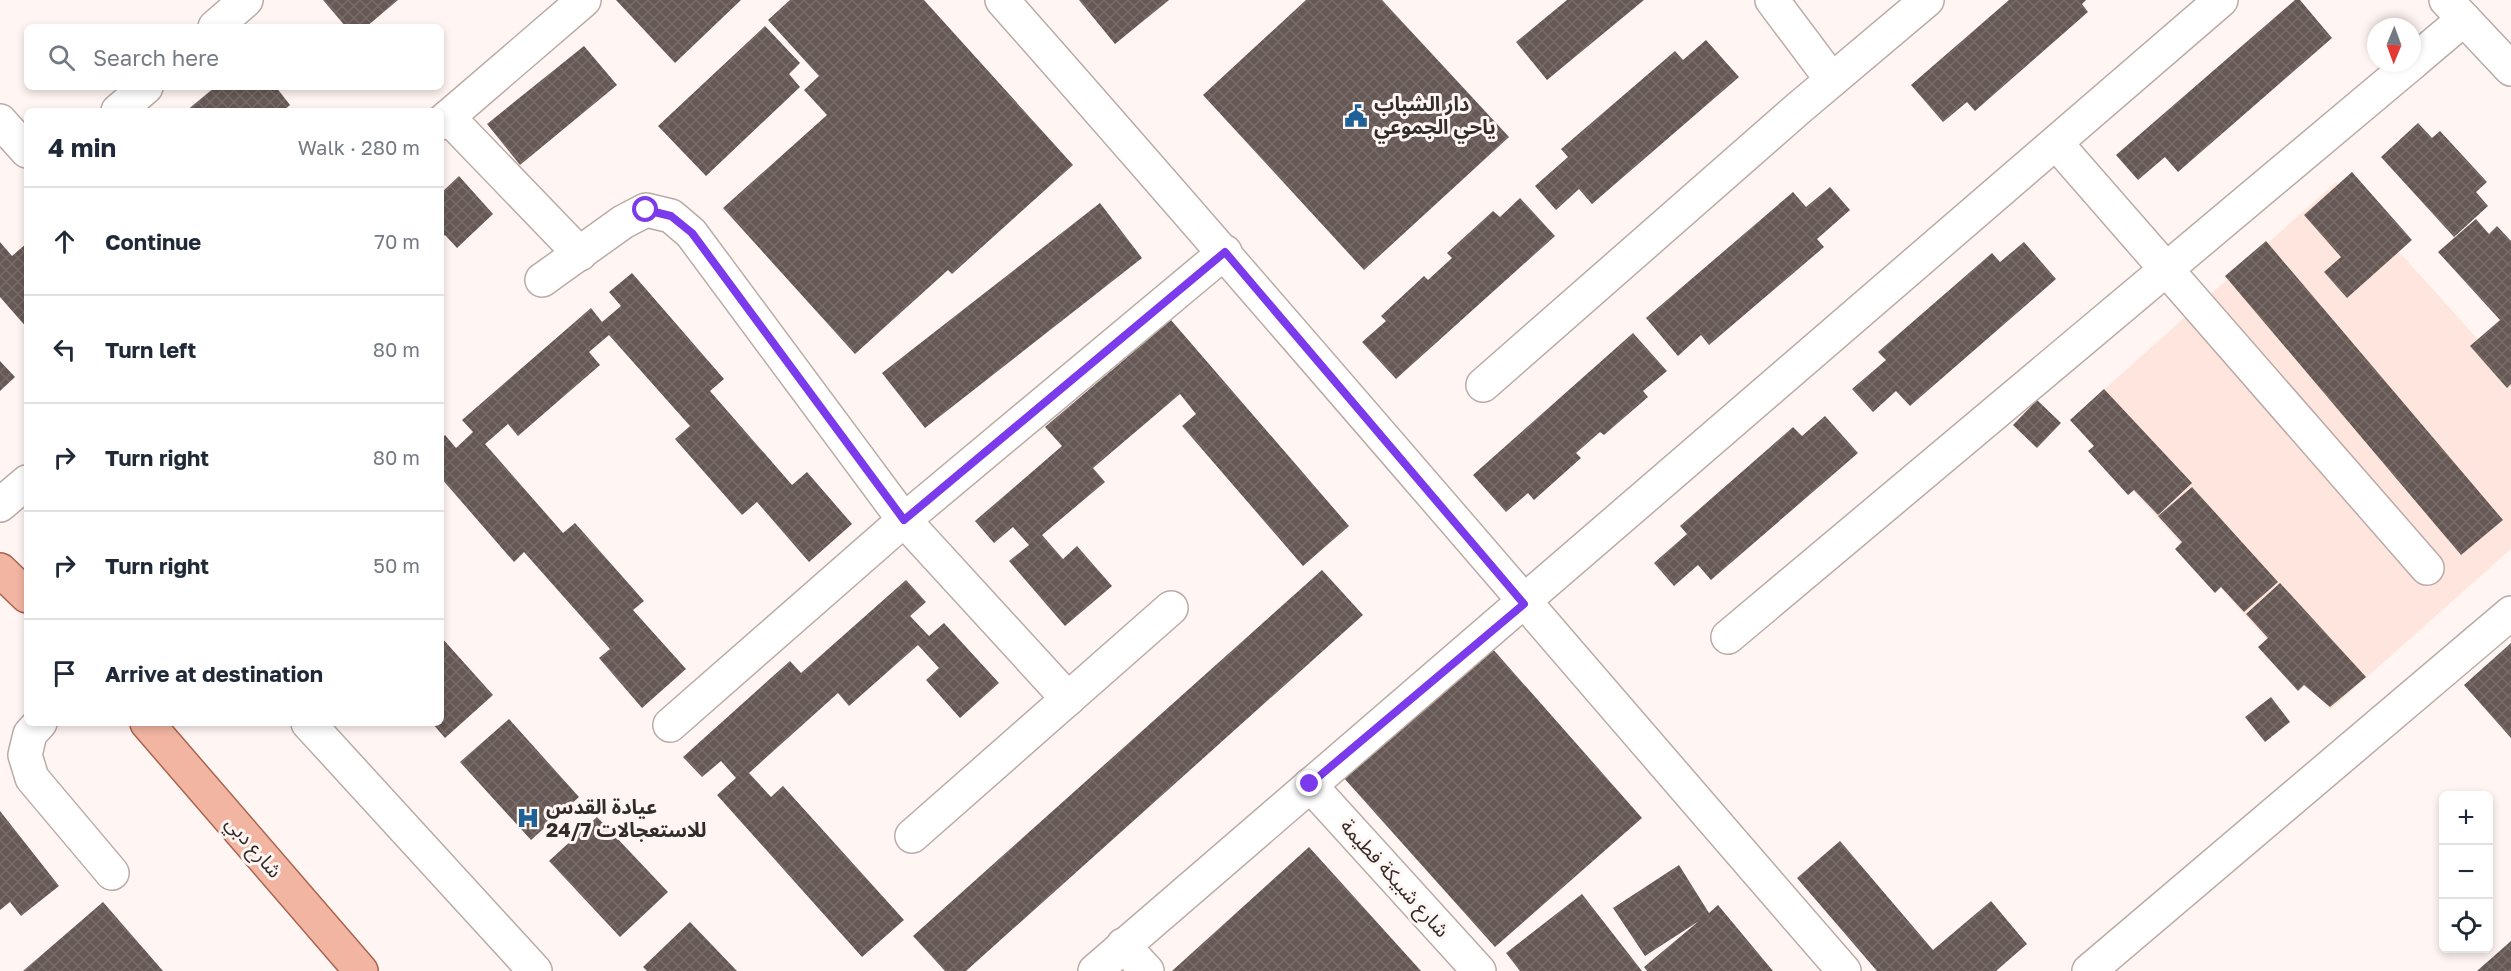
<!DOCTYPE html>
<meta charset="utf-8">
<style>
body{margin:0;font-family:"Golos Text","Noto Sans Arabic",sans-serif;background:#f6f6f7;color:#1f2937}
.controls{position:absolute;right:18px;bottom:18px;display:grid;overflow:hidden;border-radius:9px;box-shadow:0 3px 9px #0003}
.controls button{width:54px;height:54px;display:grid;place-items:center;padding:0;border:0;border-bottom:2px solid #e0e1e3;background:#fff;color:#1f2937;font:30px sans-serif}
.compass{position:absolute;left:2367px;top:18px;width:54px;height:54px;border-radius:50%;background:#fff;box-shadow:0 3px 9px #0003;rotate:181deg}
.stop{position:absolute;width:18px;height:18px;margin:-14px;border:4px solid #7c3aed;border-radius:50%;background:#fff}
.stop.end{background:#7c3aed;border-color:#fff;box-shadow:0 2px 6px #0008}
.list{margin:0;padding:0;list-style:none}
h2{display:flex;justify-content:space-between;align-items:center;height:78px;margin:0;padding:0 24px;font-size:26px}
h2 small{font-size:20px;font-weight:400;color:#747a83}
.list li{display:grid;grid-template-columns:39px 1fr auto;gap:18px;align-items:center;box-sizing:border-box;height:108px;padding:0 24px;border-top:2px solid #e0e1e3}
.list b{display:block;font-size:22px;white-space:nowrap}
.list em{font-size:20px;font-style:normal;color:#747a83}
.icon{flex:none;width:33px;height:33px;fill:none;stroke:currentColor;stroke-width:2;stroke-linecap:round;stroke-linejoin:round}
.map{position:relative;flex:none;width:2511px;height:971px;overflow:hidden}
.search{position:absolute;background:#fff;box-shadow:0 3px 9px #0003;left:24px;top:24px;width:420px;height:66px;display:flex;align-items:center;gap:15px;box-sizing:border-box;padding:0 21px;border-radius:9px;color:#747a83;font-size:22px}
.panel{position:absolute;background:#fff;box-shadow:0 3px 9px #0003;left:24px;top:108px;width:420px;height:618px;border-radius:9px}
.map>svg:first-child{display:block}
.built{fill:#fee5de}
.building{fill:url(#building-cross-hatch)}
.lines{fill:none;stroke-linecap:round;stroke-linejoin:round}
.minor-casing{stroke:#bbaba6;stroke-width:36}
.major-casing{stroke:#a9644f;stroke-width:36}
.minor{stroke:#fff;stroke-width:33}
.major{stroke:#f2b5a2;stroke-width:33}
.route{stroke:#7c3aed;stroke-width:8}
.labels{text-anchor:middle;stroke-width:6;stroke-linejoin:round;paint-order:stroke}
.poi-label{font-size:20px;font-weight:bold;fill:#312b29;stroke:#fff5f2;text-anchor:start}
.street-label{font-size:20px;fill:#312b29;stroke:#fff5f2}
</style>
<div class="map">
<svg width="2511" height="971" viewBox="0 0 2511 971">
<defs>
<pattern id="building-cross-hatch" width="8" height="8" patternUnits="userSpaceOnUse" patternTransform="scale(1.5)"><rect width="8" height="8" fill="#665854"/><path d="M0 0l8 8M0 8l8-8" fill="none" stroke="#786d69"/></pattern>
</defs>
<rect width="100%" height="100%" fill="#fff5f2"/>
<polygon class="built" points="2336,182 2511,376 2511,549 2330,710 2070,420"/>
<g class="building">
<polygon points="323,0 398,0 366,27 346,27"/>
<polygon points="616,0 741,0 675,63"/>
<polygon points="790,0 924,0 1073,165 952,274 948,270 855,354 723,208 827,115 804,90 819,76 768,20"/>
<polygon points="1079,0 1169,0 1115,44"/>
<polygon points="1306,0 1382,0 1509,137 1364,270 1203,95"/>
<polygon points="1567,0 1644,0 1547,80 1516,42"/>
<polygon points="2009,0 2086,0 2082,4 2088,12 1975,111 1967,102 1943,122 1911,85"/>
<polygon points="2295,0 2300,0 2332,38 2178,172 2165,157 2138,180 2116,155"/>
<polygon points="765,26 800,63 789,74 800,87 706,176 658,126"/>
<polygon points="1706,40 1739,77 1592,204 1579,189 1556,210 1535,186 1568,157 1561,149 1675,51 1683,60"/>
<polygon points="584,46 617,85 520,165 487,124"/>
<polygon points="215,87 276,87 290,105 283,111 186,111"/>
<polygon points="2418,123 2432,138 2440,131 2487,182 2476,192 2488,206 2454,237 2381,157"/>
<polygon points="2352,172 2412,240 2347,298 2324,272 2341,257 2304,215"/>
<polygon points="459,176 493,214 457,248 445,235 441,238 441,193"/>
<polygon points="1830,187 1850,210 1817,239 1824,247 1709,345 1701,335 1678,356 1646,318 1793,192 1806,207"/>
<polygon points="1520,198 1555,236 1396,379 1362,342 1386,321 1381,316 1424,276 1428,280 1452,258 1447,253 1493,211 1500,217"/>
<polygon points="1100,203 1142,258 925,428 882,373"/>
<polygon points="2476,219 2489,234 2497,226 2511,241 2511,384 2507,388 2470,346 2500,320 2438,252"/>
<polygon points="2266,241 2503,520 2461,555 2225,276"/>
<polygon points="0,242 12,256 27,243 27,328 0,297"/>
<polygon points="2024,242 2056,279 1910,406 1896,391 1873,412 1852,389 1886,360 1878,352 1992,253 2000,262"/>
<polygon points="632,273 724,379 710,391 792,485 807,472 852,524 809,562 757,502 742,515 675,439 690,426 609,335 589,352 600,365 518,436 508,424 485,444 563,533 575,523 644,601 633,610 686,669 642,708 599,658 610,649 524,552 514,562 441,478 441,439 445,435 456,448 473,432 462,420 591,308 602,322 621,306 609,292"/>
<polygon points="1171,320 1349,526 1303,566 1182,426 1196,414 1180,394 1093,468 1105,482 1042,535 1063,559 1077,546 1112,586 1065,626 1009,561 1029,545 1013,527 994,543 975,521 1062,446 1045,427"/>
<polygon points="1633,333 1667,371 1643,391 1648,397 1604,435 1600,432 1576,453 1581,458 1534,500 1528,493 1506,512 1473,475"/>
<polygon points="0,361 15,377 0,391"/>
<polygon points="2104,389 2192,483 2158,515 2134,490 2128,495 2088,451 2094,446 2070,420"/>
<polygon points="2037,400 2061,423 2037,448 2013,425"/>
<polygon points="1825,416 1858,453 1711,580 1698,565 1674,586 1654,563 1687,534 1680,526 1793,427 1802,436"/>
<polygon points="2192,487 2278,582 2244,612 2221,587 2215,593 2175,549 2182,542 2158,516"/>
<polygon points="1322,570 1363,615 966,971 945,971 913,936"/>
<polygon points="906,580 926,602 910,616 929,636 944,623 999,683 960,718 926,680 939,668 918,645 849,706 838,693 749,773 771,797 783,786 904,920 862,957 717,795 736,778 721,761 702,777 683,757 790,661 801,673"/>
<polygon points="2280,583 2366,677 2330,707 2304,685 2298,691 2258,647 2268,638 2246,614"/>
<polygon points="441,637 493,695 445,738 432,723 441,723"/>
<polygon points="2511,643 2511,738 2464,685"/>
<polygon points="1491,647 1642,818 1495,947 1343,777"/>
<polygon points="2271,697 2290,722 2265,742 2245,717"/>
<polygon points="509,719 579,797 531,840 460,762"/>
<polygon points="0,811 59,886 21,916 10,902 0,910"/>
<polygon points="597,817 668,892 620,937 549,861"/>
<polygon points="1840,841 1933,950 1991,901 2027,944 1996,971 1877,971 1797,878"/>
<polygon points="1309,847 1421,971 1172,971"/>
<polygon points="1679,865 1709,913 1718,905 1773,971 1647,971 1644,967 1699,921 1645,956 1613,908"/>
<polygon points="1582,894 1642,971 1520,971 1506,953"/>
<polygon points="103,902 163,971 23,971"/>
<polygon points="690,922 737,971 647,971 643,967"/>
<polygon points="2511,941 2511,971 2477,971"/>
</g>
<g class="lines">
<g class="minor-casing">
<g id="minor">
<path d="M1002 0C1286 321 1563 648 1844 971"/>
<polyline points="1772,0 1832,80"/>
<polyline points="2446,0 2511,69"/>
<polyline points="215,27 246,0"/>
<polyline points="2412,63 2464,19"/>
<polyline points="118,111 146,87"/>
<polyline points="448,117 580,254"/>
<polyline points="0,121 27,151"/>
<polyline points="441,123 584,0"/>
<polyline points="2056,143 2427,568"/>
<polyline points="542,280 623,222 646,210 671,216 691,233 904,520 1068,699"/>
<polyline points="1483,385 1800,107 1927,0"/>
<polyline points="0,505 27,482"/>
<polyline points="1728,637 2412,63"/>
<polyline points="40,723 30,734 25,755 32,778 112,873"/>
<polyline points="308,723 535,971"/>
<polyline points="670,725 904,520 1225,252"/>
<polyline points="1310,785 1479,971"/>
<polyline points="912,836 1171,608"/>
<polyline points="1123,945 1147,971"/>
<polyline points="1095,971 2221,0"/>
<polyline points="2089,971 2511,613"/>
</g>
</g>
<g class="major-casing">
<g id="major">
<polyline points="0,570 27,596"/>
<polyline points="147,723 361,971"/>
</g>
</g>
<use href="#minor" class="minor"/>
<use href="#major" class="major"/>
</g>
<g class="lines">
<polyline class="route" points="646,210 671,216 692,233 904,520 1225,252 1524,604 1310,784"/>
</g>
<defs>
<g id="civic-bare" transform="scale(1.8)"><path d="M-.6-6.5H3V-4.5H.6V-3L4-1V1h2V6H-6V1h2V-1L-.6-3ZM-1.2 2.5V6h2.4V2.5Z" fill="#1f6196" stroke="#fff5f2" stroke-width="2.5" paint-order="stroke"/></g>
<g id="hospital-bare" transform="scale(1.8)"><path d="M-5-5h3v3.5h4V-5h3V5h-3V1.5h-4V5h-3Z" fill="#1f6196" stroke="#fff5f2" stroke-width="2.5" paint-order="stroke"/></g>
</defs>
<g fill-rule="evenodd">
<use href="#civic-bare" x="1356" y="116"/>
<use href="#hospital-bare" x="528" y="818"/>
</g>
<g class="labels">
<g class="poi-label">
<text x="1374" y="111">دار الشباب<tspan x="1374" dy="23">ياحي الجموعي</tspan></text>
<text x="546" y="814">عيادة القدس<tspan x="546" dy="23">للاستعجالات 24/7</tspan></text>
</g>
<g class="street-label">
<text transform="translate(254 847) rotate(49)" y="7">شارع دبي</text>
<text transform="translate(1395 878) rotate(48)" y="7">شارع شبيكة فطيمة</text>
</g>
</g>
</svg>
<div class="controls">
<button>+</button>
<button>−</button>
<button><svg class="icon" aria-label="locate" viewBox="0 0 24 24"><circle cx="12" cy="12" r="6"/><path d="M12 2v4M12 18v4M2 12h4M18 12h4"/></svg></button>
</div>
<svg class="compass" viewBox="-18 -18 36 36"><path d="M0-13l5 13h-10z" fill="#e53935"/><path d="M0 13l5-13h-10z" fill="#747a83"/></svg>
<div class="stop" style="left:646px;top:210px"></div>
<div class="stop end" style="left:1310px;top:784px"></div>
<div class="search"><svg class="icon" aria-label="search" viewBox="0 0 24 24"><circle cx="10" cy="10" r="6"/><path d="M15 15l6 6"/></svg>Search here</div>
<section class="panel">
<h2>4 min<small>Walk · 280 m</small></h2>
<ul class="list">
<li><svg class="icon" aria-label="ahead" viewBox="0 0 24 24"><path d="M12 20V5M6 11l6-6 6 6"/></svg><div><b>Continue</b></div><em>70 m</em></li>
<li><svg class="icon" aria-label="left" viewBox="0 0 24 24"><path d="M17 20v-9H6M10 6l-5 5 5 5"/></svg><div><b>Turn left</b></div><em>80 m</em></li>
<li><svg class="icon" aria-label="right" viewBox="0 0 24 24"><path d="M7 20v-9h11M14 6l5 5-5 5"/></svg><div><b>Turn right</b></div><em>80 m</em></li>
<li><svg class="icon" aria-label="right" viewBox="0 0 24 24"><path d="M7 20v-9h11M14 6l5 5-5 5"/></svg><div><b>Turn right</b></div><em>50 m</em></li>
<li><svg class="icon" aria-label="arrive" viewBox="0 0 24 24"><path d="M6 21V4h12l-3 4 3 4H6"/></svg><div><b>Arrive at destination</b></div></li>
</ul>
</section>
</div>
